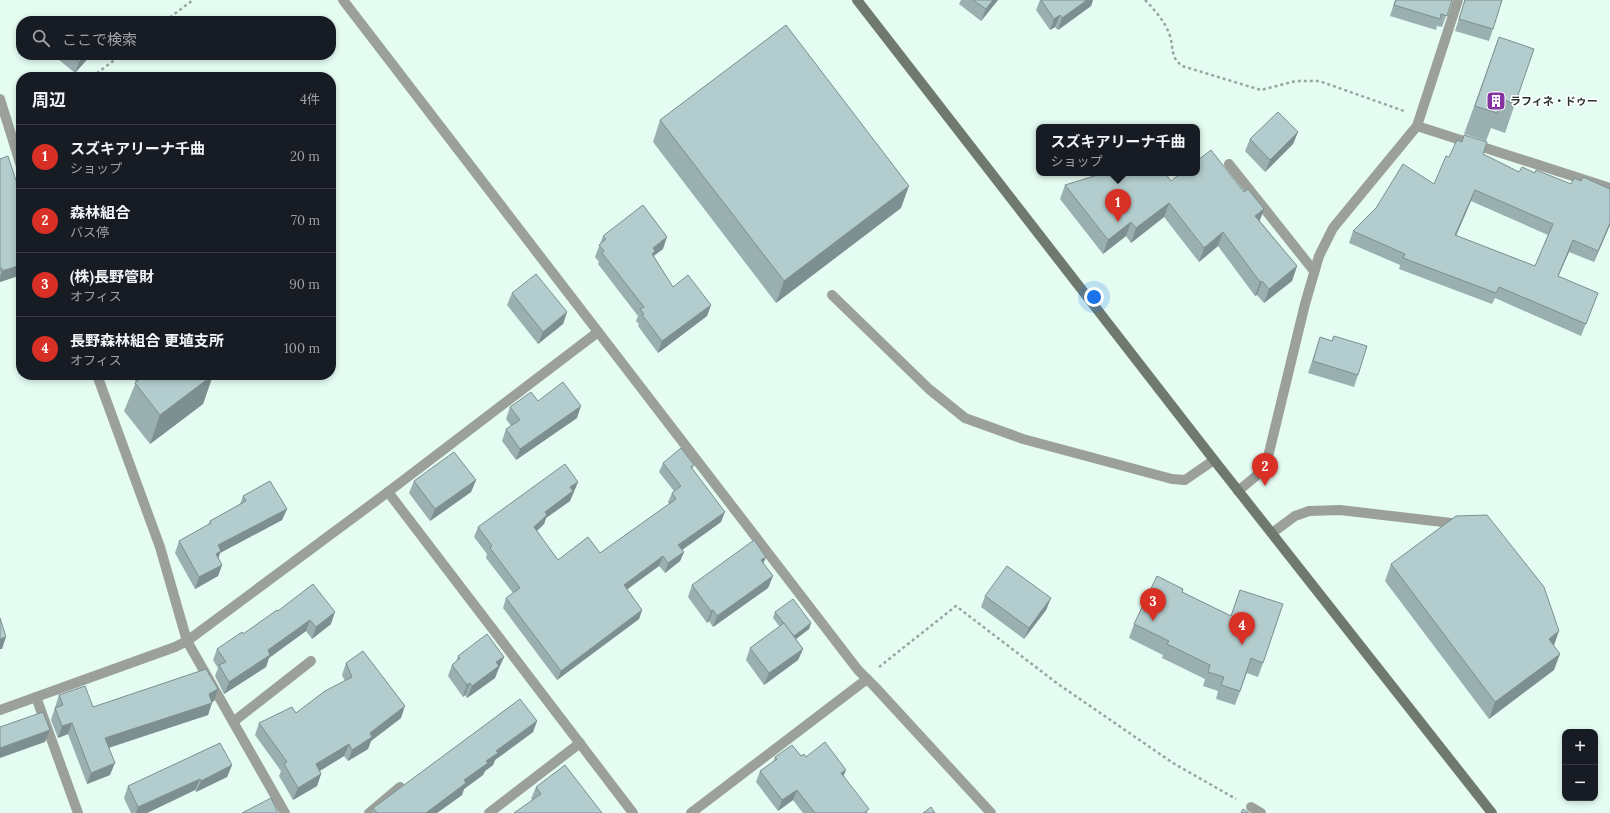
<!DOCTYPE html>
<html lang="ja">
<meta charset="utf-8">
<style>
body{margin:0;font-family:Lora,"Noto Sans JP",serif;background:#242831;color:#f1f3f6}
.controls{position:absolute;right:12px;bottom:12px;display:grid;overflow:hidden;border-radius:8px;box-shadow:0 2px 6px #0003}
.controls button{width:36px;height:36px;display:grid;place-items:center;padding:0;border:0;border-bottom:1px solid #363941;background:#171b24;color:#f1f3f6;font:20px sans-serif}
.you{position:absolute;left:1094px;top:297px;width:14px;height:14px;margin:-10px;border:3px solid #fff;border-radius:50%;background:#1a73e8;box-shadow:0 0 0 6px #1a73e833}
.badge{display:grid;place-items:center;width:26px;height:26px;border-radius:50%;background:#d93025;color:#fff;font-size:13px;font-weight:700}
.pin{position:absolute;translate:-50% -33px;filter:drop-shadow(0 1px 2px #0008)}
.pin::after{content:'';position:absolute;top:21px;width:14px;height:12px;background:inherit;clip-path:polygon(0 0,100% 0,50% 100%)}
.popup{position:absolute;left:1036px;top:124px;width:164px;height:52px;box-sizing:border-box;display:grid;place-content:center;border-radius:8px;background:#171b24;filter:drop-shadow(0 1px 3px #0005);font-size:13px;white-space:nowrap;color:#9ea1a6}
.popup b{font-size:15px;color:#f1f3f6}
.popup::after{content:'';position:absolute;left:50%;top:100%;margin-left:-8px;border:8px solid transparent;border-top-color:#171b24}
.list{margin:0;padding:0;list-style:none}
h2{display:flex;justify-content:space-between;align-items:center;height:52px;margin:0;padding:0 16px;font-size:17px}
h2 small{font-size:13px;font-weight:400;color:#9ea1a6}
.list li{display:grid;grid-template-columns:26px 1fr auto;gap:12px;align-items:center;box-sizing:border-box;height:64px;padding:0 16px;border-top:1px solid #363941}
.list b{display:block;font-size:15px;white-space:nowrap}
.list p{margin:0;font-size:13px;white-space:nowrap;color:#9ea1a6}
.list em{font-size:13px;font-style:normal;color:#9ea1a6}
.icon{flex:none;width:22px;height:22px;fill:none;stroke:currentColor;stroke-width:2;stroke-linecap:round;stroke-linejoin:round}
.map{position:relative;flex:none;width:1610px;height:813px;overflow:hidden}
.search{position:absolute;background:#171b24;box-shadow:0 2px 6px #0003;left:16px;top:16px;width:320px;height:44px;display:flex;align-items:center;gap:10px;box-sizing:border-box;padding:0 14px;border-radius:16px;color:#9ea1a6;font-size:15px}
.panel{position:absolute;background:#171b24;box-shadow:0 2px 6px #0003;left:16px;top:72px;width:320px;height:308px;border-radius:16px}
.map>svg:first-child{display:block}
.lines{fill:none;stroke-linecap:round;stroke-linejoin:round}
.path{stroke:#95a79f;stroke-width:2.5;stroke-dasharray:3 3;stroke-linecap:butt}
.lane{stroke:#9ba19a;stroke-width:10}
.street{stroke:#9ba19a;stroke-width:10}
.secondary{stroke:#70796e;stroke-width:10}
.wall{fill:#9aafb0;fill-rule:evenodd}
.shaded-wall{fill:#7d8f90}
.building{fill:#b3cccd;stroke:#7d8f90;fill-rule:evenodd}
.labels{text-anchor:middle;stroke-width:3;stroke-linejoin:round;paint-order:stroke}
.poi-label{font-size:11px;font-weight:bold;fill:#2b3430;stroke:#fff;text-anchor:start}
</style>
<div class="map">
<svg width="1610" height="813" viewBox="0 0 1610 813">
<rect width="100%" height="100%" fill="#e4fcf2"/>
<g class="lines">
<g class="path">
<path d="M1145 0C1155 10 1166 23 1170 36 1174 50 1170 56 1182 66L1261 90 1296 81H1319L1404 111"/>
<polyline points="165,21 193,0"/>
<polyline points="92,77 121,55"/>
<polyline points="879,667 956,606 1058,684 1173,763 1236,799"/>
</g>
<g class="lane">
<polyline points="832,295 929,389 965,418 1023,439 1172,479 1185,480 1214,460"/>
<polyline points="1272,533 1295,516 1309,511 1340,510 1460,524"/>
</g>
<g class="street">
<polyline points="343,0 858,670 875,687 991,813"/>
<polyline points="0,99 21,166"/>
<polyline points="1417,126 1610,188"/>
<polyline points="1229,164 1314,271"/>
<polyline points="97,375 160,547 187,641 285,813"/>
<polyline points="1238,491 1261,472 1266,465 1305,304 1319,256 1333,228 1417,126 1458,0"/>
<polyline points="388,492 633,813"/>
<polyline points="36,697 78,813"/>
<polyline points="0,710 175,647 187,641 388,492 598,332"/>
<polyline points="233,722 311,661"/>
<polyline points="1251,807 1261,813"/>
<polyline points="369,813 400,787"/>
<polyline points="489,813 580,743"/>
<polyline points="691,813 867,679"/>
</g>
<polyline class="secondary" points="857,0 1214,460 1492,813"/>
</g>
<g class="wall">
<polygon points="961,0 998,0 981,21 959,4"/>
<polygon points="1040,0 1093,0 1091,6 1058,30 1055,27 1050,30 1036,10"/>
<polygon points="1395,0 1452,0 1442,27 1437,26 1436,30 1390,16"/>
<polygon points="1464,0 1502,0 1493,29 1489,41 1455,31 1464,2"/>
<polygon points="1499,37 1515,104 1505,133 1491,128 1486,141 1464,134"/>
<polygon points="53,55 91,55 75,73"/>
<polygon points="660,120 901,208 776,303 653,142"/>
<polygon points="1298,132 1293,144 1265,172 1245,151 1250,139"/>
<path d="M1483 154 1519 172 1535 173 1571 184 1581 181 1610 189V225L1594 262 1569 252 1558 277 1598 293 1581 336 1495 298 1492 304 1399 269 1400 265 1349 243 1353 231 1434 184 1449 157ZM1471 201 1548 235 1535 266 1456 236Z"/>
<polygon points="0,159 21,212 21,275 0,282"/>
<polygon points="1171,181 1260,221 1297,266 1292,281 1264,303 1257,295 1255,296 1218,246 1199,262 1164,217 1131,243 1126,236 1103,254 1060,199 1065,185"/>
<polygon points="603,236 663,249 654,256 673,287 711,305 707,316 658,353 638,326 639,324 636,321 638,316 598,264 599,262 595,257"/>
<polygon points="512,293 567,312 563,324 538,344 507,305"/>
<polygon points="1333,336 1358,375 1354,387 1308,373 1320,337 1332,341"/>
<polygon points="130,375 213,375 203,404 150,444 124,411 136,382"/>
<polygon points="538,401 577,418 516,460 502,441 506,429 511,426 506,419 510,407"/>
<polygon points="663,463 694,465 692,469 721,522 682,550 684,552 680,561 665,573 659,566 627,589 642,610 639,619 557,680 503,608 506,598 513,593 486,558 487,554 474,537 478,527 578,482 570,501 546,518 544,524 537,531 558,560 600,553 669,504 668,502 672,493 674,491 659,472"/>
<polygon points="476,480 471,492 430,521 409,493 414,481"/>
<polygon points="243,496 287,509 282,520 220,553 218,558 222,565 218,576 195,589 175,553 179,541 208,525 210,521 240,504"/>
<polygon points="763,563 773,576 768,588 713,627 709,621 707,623 688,597 692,585"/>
<polygon points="1391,564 1554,645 1554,670 1489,719 1385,581"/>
<polygon points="1183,589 1182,592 1231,616 1240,590 1263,663 1258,677 1247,673 1235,705 1216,699 1218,691 1203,686 1205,679 1162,658 1163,655 1129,638 1134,624"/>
<polygon points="985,596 1051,598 1046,610 1024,639 981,607"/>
<polygon points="278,611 331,624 312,639 306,631 269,658 266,667 224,694 215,676 218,668 213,660 217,649 243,634"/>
<polygon points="775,612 811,623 809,629 796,639 803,649 798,660 764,685 746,660 750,648 780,627 773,618"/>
<polygon points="458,656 504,657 499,668 498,670 495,678 467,698 465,695 463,697 448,676 452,665 456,662"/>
<polygon points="346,663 401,718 371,741 368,749 348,761 344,756 320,771 321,774 317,786 293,800 279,776 281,771 255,735 259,723 296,713 345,681 342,675"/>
<polygon points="218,689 214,701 212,702 208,715 109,748 110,775 87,784 68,734 58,738 51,720 59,695 93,707"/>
<polygon points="537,721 533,732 495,760 493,765 485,771 483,775 464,789 462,795 437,813 372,813 373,808"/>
<polygon points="801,756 806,757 844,776 868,813 803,813 793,800 778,811 756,782 760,771 773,762 775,757"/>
<polygon points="232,765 227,777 196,792 195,790 147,813 131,813 124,798 128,786"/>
<polygon points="536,787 602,813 532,800 531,799"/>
</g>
<g class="shaded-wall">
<polygon points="993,0 998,0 981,21 986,9"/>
<polygon points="1087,0 1093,0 1091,6 1058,30 1062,18"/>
<polygon points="1060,15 1055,27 1050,30 1054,19"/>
<polygon points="85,55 91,55 75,73 79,62"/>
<polygon points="1298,132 1293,144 1265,172 1270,160"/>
<polygon points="909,186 901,208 776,303 784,281"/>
<polygon points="1475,190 1471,201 1451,247 1455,235"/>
<polygon points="21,198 21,200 18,210 17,200"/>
<polygon points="1169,203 1164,217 1131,243 1136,228"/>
<polygon points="1264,209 1259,223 1255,216"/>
<polygon points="1131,222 1126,236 1103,254 1108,240"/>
<polygon points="1610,223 1610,225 1594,262 1598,251"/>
<polygon points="1223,232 1218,246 1199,262 1204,248"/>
<polygon points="667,237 663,249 653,256 651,263 653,248"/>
<polygon points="1573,240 1569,252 1553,288"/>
<polygon points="21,265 21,275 0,282 0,278 2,271"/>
<polygon points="1297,266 1292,281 1264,303 1269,289"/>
<polygon points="1262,281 1257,295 1255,296 1260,282"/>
<polygon points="711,305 707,316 658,353 662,341"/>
<polygon points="567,312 563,324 538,344 543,332"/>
<polygon points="213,375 203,404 150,444 160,415"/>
<polygon points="581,406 577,418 516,460 520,449"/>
<polygon points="476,480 471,492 430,521 435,509"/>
<polygon points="578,482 570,501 546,518 544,524 530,537 534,527 545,512 570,487"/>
<polygon points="287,509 282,520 220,553 217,563 212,565 218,545"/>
<polygon points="725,512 721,522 675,555 678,545"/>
<polygon points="684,552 680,561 665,573 668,563"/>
<polygon points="663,556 659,566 621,594 624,585"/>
<polygon points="766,557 761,569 761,560"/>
<polygon points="222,565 218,576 195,589 199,577"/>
<polygon points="773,576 768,588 713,627 717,616"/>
<polygon points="1051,598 1046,610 1024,639 1029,628"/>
<polygon points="642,610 639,619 557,680 561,671"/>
<polygon points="713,610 709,621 707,623 711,611"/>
<polygon points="335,612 331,624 312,639 316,627"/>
<polygon points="310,620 306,631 269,658 266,667 224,694 229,682 268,650"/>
<polygon points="811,623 809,629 792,642 794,636"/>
<polygon points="1559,631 1553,648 1549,639"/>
<polygon points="6,637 2,649 0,649 0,639"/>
<polygon points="803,649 798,660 764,685 769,673"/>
<polygon points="1560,654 1554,670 1489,719 1495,702"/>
<polygon points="504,657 499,668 498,670 495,678 467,698 472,686 496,662"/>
<polygon points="470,683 465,695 463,697 467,685"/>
<polygon points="218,689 214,701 208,705 212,703 208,715 101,750 105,738 209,694"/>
<polygon points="405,706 401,718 371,741 368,749 348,761 352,750 370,733"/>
<polygon points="537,721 533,732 495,760 493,765 485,771 483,775 464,789 462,795 437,813 426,813 464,780 496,751"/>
<polygon points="72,723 68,734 58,738 62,726"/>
<polygon points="50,730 45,742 0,758 0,748"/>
<polygon points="349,744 344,756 311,776 316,764"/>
<polygon points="115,763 110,775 87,784 91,773"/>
<polygon points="232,765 227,777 196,792 201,781"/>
<polygon points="846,770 842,780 841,773"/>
<polygon points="321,774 317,786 293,800 298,788"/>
<polygon points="200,779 195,790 147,813 136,813 138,807"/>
<polygon points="797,790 793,800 778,811 782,800"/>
</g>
<g class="building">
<polygon points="973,0 993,0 986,9"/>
<polygon points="1041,0 1087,0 1062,18 1060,15 1054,19"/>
<polygon points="1396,0 1452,0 1447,16 1441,14 1440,19 1394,5"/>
<polygon points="1465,0 1502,0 1493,29 1459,19"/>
<polygon points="786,25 909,186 784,281 660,120"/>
<polygon points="1499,37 1534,49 1515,104 1501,99 1497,113 1475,106"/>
<polygon points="71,55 85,55 79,62"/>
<polygon points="1278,112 1298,132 1270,160 1250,139"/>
<path d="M1464 135 1487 142 1483 154 1519 172 1522 167 1535 173 1536 170 1571 184 1574 178 1581 181 1583 177 1610 189V223L1598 251 1573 240 1558 276 1598 293 1586 324 1499 287 1496 293 1403 258 1405 254 1353 231 1376 208 1403 164 1434 184 1446 156 1449 157 1457 140 1462 142ZM1475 190 1553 224 1535 266 1455 235Z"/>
<polygon points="1211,150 1244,192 1248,189 1264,209 1255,216 1297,266 1269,289 1262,281 1260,282 1223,232 1204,248 1169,203 1136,228 1131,222 1108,240 1065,185 1104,173 1165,173 1171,181 1181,173 1197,173 1197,161"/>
<polygon points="8,156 21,196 21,198 17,200 21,212 21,265 2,271 2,268 0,269 0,159"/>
<polygon points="643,205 667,237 653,248 655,251 652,254 673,287 688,275 711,305 662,341 642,315 644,314 640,309 644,307 602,253 604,251 599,245 606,239 603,236"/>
<polygon points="536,274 567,312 543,332 512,293"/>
<polygon points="1334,336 1367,346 1358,375 1313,361 1320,337 1332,341"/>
<polygon points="145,375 213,375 160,415 135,383"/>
<polygon points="563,382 581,406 520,449 506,429 520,420 510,407 531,392 538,401"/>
<polygon points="681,448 694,465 691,467 725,512 678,545 684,552 668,563 663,556 624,585 642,610 561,671 506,598 520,588 490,548 492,546 478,527 565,464 578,482 570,487 573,491 545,512 547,515 534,527 558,560 588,537 600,553 676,499 672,493 681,486 663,463"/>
<polygon points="454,452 476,480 435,509 414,481"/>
<polygon points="270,481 287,509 218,545 221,551 216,554 222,565 199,577 179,541 211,523 210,521 246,501 243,496"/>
<polygon points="1487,515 1544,587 1559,631 1549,639 1560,654 1495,702 1391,564 1456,516"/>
<polygon points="754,540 766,557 761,560 773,576 717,616 713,610 711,611 692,585"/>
<polygon points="1007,566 1051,598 1029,628 985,596"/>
<polygon points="1157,576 1183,589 1182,592 1231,616 1240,590 1283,604 1263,663 1251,658 1240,691 1221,685 1224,677 1208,672 1210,665 1167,644 1169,641 1134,624"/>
<polygon points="313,584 335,612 316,627 310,620 268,650 270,655 229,682 219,665 226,662 217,649 242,632 243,634 277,610 278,611"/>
<polygon points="793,599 811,623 794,636 775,612"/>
<polygon points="0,618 6,637 0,639"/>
<polygon points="784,623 803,649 769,673 750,648"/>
<polygon points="487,634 504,657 496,662 499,666 472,686 470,683 467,685 452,665 460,658 458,656"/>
<polygon points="363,651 405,706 370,733 372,737 352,750 349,744 316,764 321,774 298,788 284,764 287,762 259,723 292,707 296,713 325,691 352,677 346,663"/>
<polygon points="206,669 218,689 209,694 212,703 105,738 115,763 91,773 72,723 62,726 55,708 63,705 59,695 85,686 93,707"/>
<polygon points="520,699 537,721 496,751 498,753 486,761 488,763 464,780 466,783 426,813 377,813 373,808"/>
<polygon points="43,712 50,730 0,748 0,727"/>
<polygon points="825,742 846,770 841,773 869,809 864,813 815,813 797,790 782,800 760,771 777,759 775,757 792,745 801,756 804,754 806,757"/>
<polygon points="220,743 232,765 201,781 200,779 138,807 128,786"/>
<polygon points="565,765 602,813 514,813 541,794 536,787"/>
<polygon points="271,798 278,813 242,813"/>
<polygon points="931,807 935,813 923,813"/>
<polygon points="1243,809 1249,813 1241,813"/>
</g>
<defs>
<g id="building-square" transform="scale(1)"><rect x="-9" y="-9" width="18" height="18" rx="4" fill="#8633a2" stroke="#fff"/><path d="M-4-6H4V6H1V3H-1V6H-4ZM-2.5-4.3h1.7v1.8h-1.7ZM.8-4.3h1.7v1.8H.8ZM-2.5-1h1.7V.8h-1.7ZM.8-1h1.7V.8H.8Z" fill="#fff"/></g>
</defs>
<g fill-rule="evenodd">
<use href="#building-square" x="1496" y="101"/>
</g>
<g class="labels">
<g class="poi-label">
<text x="1510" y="105">ラフィネ・ドゥー</text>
</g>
</g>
</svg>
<div class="controls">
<button>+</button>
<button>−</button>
</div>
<div class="you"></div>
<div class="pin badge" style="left:1118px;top:222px">1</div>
<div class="popup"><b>スズキアリーナ千曲</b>ショップ</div>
<div class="pin badge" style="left:1265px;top:486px">2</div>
<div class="pin badge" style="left:1153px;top:621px">3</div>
<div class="pin badge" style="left:1242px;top:645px">4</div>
<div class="search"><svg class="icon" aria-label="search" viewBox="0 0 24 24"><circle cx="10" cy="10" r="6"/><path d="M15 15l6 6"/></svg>ここで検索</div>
<section class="panel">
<h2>周辺<small>4件</small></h2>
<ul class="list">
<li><span class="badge">1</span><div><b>スズキアリーナ千曲</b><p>ショップ</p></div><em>20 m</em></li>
<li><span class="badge">2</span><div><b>森林組合</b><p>バス停</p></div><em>70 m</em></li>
<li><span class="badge">3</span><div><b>(株)長野管財</b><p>オフィス</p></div><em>90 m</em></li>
<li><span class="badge">4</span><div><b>長野森林組合 更埴支所</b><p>オフィス</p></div><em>100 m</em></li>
</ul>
</section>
</div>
